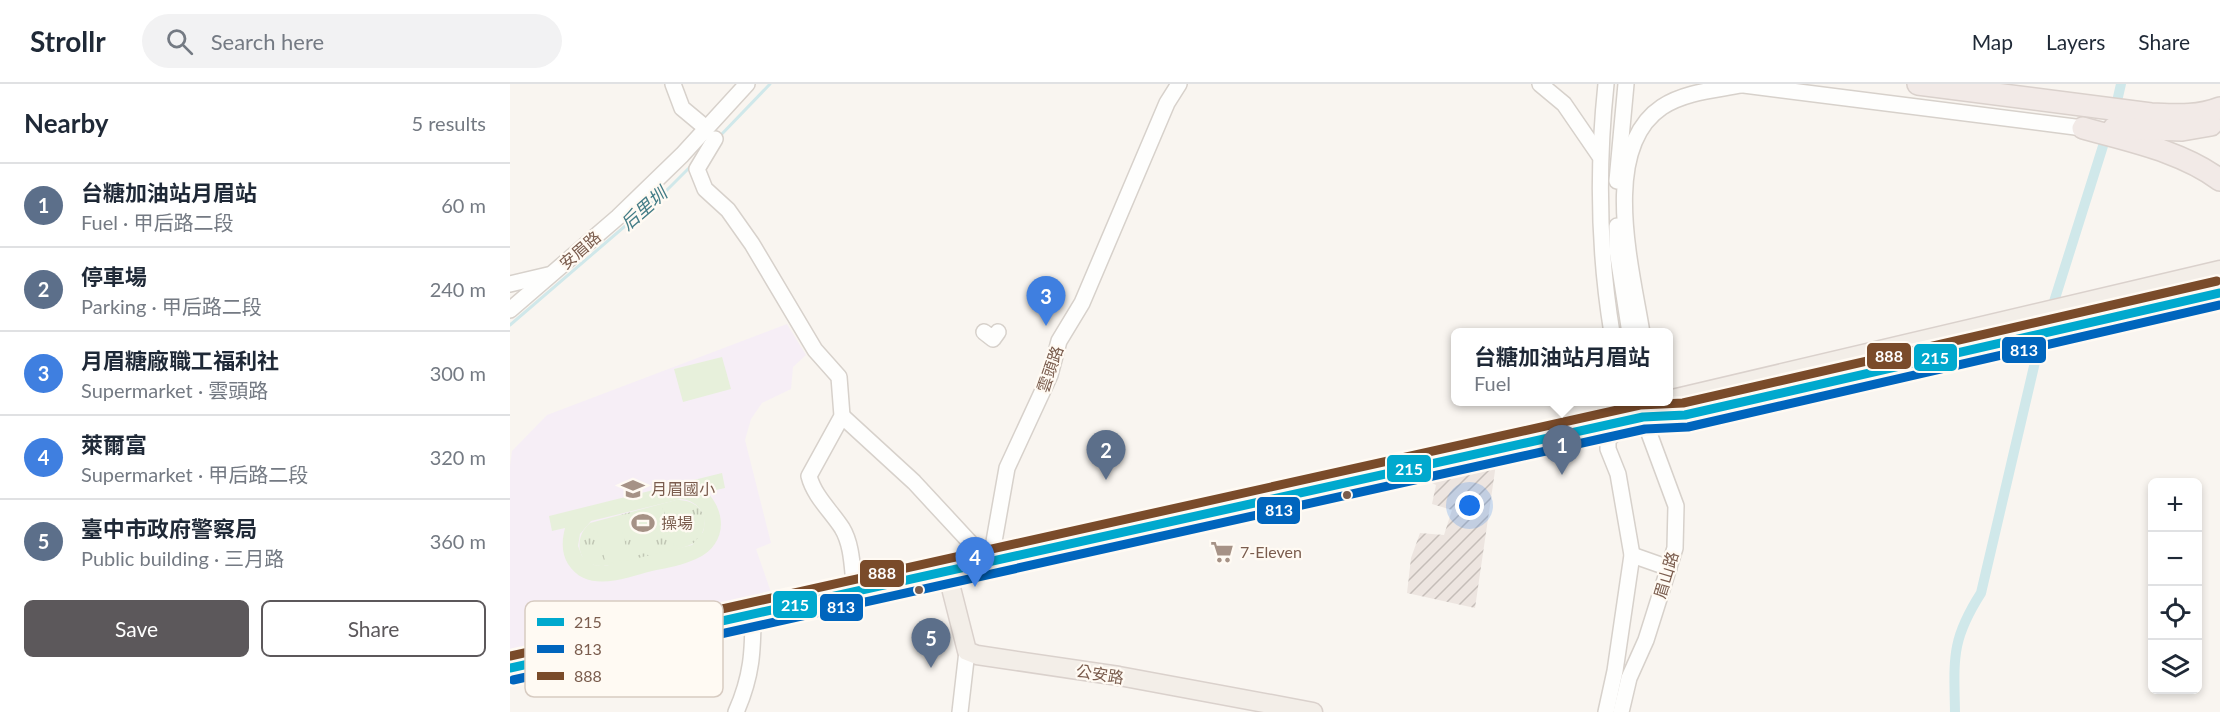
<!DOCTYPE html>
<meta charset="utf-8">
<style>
body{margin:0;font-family:Lato,"Noto Sans TC",sans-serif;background:#f2f2f3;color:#1f2937}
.controls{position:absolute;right:18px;bottom:18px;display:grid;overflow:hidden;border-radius:9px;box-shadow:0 3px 9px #0003}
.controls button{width:54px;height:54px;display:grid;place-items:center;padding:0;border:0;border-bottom:2px solid #e0e1e3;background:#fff;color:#1f2937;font:30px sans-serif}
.you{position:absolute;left:960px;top:422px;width:21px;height:21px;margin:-15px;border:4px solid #fff;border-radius:50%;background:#1a73e8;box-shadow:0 0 0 9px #1a73e833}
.badge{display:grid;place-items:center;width:39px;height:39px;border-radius:50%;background:#5c585b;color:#fff;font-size:20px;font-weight:700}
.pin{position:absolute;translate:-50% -50px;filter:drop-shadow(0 2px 3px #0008)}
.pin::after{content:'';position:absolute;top:32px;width:21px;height:18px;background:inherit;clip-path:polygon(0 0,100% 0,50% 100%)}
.popup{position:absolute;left:941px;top:244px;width:222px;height:78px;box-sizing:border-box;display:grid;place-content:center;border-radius:9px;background:#fff;filter:drop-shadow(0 2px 4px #0005);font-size:20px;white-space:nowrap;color:#747a83}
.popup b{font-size:22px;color:#1f2937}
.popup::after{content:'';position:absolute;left:50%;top:100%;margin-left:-12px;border:12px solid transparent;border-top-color:#fff}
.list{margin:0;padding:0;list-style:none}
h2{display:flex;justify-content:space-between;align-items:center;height:78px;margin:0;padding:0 24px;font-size:26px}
h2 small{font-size:20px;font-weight:400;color:#747a83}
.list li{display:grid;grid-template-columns:39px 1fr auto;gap:18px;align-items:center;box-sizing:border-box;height:84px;padding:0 24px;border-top:2px solid #e0e1e3}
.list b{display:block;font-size:22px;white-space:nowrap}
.list p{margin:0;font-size:20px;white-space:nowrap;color:#747a83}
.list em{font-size:20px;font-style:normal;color:#747a83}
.actions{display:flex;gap:12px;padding:18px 24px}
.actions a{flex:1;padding:14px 0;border:2px solid #5c585b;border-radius:9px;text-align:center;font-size:21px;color:#5c585b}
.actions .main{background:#5c585b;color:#fff}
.icon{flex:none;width:33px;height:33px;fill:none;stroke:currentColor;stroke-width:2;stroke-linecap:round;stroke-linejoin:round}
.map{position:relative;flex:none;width:1710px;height:628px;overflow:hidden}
header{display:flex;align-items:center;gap:36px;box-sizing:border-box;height:84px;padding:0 30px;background:#fff;border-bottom:2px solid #e0e1e3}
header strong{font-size:28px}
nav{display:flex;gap:33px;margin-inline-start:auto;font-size:21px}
.search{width:420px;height:54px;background:#f2f2f3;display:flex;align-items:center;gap:15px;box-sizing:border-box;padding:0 21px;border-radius:33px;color:#747a83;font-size:22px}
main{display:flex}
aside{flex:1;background:#fff}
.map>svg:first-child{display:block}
.industrial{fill:url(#industrial-furrows)}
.education{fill:#f6eef6}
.grass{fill:url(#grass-tufts)}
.pitch{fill:#e7f0db;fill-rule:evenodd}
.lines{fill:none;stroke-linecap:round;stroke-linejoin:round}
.stream{stroke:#d0e8ea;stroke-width:3}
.canal{stroke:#d0e8ea;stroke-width:10}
.minor-casing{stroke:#d7d1cb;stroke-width:18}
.major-casing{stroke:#dad1cc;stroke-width:21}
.highway-casing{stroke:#dad1cc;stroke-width:24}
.minor{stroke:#fefefd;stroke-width:15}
.major{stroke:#f3eee8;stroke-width:18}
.highway{stroke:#f2eae7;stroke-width:21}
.bus-1-casing{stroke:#fffaf3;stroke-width:14}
.bus-2-casing{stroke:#fffaf3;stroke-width:14}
.bus-3-casing{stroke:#fffaf3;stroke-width:14}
.bus-1{stroke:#00a9ce;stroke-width:9}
.bus-2{stroke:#0065bd;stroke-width:9}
.bus-3{stroke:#7a4b2a;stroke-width:9}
.bus-dot{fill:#7a5c4d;stroke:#fffaf3;stroke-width:2}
.labels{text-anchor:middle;stroke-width:4.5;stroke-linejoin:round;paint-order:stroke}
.street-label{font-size:16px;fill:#7a5c4d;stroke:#fffaf3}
.poi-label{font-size:16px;fill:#7a5c4d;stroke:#fffaf3;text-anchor:start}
.water-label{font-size:18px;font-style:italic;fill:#437c86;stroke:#fffaf3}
.key{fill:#fffaf3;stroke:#d7cbc1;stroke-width:1.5}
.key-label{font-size:16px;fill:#7a5c4d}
.line-badge{stroke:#fffaf3;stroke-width:2}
.badge-label{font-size:16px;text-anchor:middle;font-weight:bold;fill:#fff}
</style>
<header>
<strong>Strollr</strong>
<div class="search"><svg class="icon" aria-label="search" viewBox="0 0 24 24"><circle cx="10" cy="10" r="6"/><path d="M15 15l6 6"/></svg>Search here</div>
<nav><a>Map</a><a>Layers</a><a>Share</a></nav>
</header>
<main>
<aside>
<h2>Nearby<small>5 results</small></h2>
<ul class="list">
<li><span class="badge" style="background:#5c6f8a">1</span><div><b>台糖加油站月眉站</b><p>Fuel · 甲后路二段</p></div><em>60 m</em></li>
<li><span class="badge" style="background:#5c6f8a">2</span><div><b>停車場</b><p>Parking · 甲后路二段</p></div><em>240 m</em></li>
<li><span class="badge" style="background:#3f7fe0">3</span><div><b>月眉糖廠職工福利社</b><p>Supermarket · 雲頭路</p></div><em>300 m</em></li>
<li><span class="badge" style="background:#3f7fe0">4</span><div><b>萊爾富</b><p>Supermarket · 甲后路二段</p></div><em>320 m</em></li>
<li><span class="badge" style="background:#5c6f8a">5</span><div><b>臺中市政府警察局</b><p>Public building · 三月路</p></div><em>360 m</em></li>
</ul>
<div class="actions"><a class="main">Save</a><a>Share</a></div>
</aside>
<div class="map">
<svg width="1710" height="628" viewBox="0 0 1710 628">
<defs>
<pattern id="industrial-furrows" width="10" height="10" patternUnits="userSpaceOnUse" patternTransform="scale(1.5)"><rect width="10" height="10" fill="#ede5e0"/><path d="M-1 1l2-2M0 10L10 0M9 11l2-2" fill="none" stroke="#c5bdb8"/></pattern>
<pattern id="grass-tufts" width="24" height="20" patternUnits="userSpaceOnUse" patternTransform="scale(1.5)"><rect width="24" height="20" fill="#e7f0db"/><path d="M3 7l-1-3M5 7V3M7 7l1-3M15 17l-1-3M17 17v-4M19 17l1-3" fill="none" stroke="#c0c6b4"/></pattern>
</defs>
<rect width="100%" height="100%" fill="#f9f5f0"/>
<polygon class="industrial" points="986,380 965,524 897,509 901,474 910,449 934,451 942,426 922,420 926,401 918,397"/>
<polygon class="education" points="277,240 296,271 283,283 281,305 252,319 241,335 235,356 261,459 246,465 264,517 110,546 0,571 0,382 2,367 37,331"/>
<path class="grass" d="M166 416C177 416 188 419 193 430 197 440 193 453 184 459 175 465 102 483 91 482 65 481 64 452 80 439Z"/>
<g class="pitch">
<polygon points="212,273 221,305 173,318 164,285"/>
<path d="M212 389 215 404 197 408C218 430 216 462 186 475 173 481 157 484 142 487 115 494 77 510 58 480 51 468 52 456 55 444L42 447 39 432ZM171 415C189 417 198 431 193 448L182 461 95 482 84 481 72 472 68 462 70 450 81 437Z"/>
<polygon points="176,417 186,456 164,462 153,423"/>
<polygon points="152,422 158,446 115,457 109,432"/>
<polygon points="108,433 119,474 96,480 85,439"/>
</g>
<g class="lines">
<g class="stream">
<polyline points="209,53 260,0"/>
<polyline points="0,241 157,106 181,82"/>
</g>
<g class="canal">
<polyline points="1608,13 1611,0"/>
<path d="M1445 628C1444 574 1441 556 1471 509L1525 278 1593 62"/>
</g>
<g class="minor-casing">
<g id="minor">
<polyline points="163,0 172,24 196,44"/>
<polyline points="1030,0 1054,20 1089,71"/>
<path d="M1096 0C1087 85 1088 164 1102 249"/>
<polyline points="1226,0 1573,44"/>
<path d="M205 55 187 85 195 105 218 126 242 160 305 266 329 293 332 332 299 392C304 412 321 427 332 444 343 462 342 487 345 508"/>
<polyline points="1107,97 1116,0"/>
<polyline points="1107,142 1107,166 1120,249"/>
<polyline points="0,200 38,191"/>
<polyline points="0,226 108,133 172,71 237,0"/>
<polyline points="474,248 483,255 488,248"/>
<path d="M1132 249C1122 186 1089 65 1152 23 1175 8 1205 6 1231 1"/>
<polyline points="332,332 404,398 480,480"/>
<polyline points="1122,471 1159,484"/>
<polyline points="480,480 497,384 540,291 549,257 572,219 657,19 669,0"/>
<path d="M226 628C242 592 243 567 243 529"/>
<polyline points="450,628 457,567"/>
<polyline points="1096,628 1105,587 1122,471 1108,390 1098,365 1098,356 1117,337 1114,318"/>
<polyline points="1111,628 1119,594 1136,556 1165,464 1166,422 1133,333 1131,318"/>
</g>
</g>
<g class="major-casing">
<g id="major">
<polyline points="1158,316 1710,186"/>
<polyline points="437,488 457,567 467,571 609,592 803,628"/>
<polyline points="0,584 1133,333 1175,331 1710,209"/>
</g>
</g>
<g class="highway-casing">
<g id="highway">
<path d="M1408 0 1641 30C1665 31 1687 33 1710 24"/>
<path d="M1573 44C1619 57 1671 67 1710 96"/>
<polyline points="1604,44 1672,46 1701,41"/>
</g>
</g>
<use href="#minor" class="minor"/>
<use href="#major" class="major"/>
<use href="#highway" class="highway"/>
<g class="bus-1-casing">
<polyline id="bus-1" points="0,584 1133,333 1175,331 1710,209"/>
</g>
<g class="bus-2-casing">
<polyline id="bus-2" points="3,596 1135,345 1178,343 1710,221"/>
</g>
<g class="bus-3-casing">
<polyline id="bus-3" points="0,572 1130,321 1173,319 1707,197"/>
</g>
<use href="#bus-1" class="bus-1"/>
<use href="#bus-2" class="bus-2"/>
<use href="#bus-3" class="bus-3"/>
</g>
<defs>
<g id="school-bare" transform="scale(1.8)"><path d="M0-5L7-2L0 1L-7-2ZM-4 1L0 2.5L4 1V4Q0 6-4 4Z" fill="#a69286" stroke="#fffaf3" stroke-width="2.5" paint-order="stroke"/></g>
<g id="stadium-bare" transform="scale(1.8)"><path d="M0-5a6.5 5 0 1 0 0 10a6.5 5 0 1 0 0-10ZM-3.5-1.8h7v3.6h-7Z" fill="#a69286" stroke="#fffaf3" stroke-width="2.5" paint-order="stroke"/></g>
<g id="supermarket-bare" transform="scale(1.8)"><path d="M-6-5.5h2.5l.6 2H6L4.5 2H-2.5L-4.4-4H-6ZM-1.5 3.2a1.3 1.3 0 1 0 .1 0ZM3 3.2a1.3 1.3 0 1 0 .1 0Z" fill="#a69286" stroke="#fffaf3" stroke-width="2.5" paint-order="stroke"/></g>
</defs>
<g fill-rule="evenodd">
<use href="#school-bare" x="123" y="405"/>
<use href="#stadium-bare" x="133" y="439"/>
<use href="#supermarket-bare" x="712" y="468"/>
</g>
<g class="bus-dot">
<circle cx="837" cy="411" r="5"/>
<circle cx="409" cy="506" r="5"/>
</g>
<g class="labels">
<g class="street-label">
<text transform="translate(70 166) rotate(-41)" y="6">安眉路</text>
<text transform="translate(540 285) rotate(-71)" y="6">雲頭路</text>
<text transform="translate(1156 491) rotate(-73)" y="6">眉山路</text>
<text transform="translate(590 590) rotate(9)" y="6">公安路</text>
</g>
<g class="poi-label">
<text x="141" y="411">月眉國小</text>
<text x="151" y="445">操場</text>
<text x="730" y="474">7-Eleven</text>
</g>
<g class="water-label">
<text transform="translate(134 125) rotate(-41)" y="6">后里圳</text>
</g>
</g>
<rect x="15" y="517" width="198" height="96" rx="9" class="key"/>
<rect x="27" y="534" width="27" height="8" fill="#00a9ce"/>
<rect x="27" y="561" width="27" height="8" fill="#0065bd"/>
<rect x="27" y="588" width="27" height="8" fill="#7a4b2a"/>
<g class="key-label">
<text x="64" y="544">215</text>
<text x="64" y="571">813</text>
<text x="64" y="598">888</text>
</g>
<g class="line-badge">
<rect x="1491" y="252" width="46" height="28" rx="6" fill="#0065bd"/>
<rect x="1356" y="258" width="46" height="28" rx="6" fill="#7a4b2a"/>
<rect x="1403" y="259" width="45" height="29" rx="6" fill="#00a9ce"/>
<rect x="876" y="370" width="46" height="29" rx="6" fill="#00a9ce"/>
<rect x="746" y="412" width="45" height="29" rx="6" fill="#0065bd"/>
<rect x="349" y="475" width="46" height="29" rx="6" fill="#7a4b2a"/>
<rect x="262" y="506" width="46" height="29" rx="6" fill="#00a9ce"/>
<rect x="309" y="509" width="45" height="29" rx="6" fill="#0065bd"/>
</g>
<g class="badge-label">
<text x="1514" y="272">813</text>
<text x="1379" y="278">888</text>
<text x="1425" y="280">215</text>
<text x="899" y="391">215</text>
<text x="769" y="432">813</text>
<text x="372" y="495">888</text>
<text x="285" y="527">215</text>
<text x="331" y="529">813</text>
</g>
</svg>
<div class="controls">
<button>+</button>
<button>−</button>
<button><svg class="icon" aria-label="locate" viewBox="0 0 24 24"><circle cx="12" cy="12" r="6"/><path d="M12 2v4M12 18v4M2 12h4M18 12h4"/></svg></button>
<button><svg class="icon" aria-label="layers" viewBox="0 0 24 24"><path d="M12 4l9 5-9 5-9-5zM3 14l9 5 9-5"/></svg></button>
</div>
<div class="you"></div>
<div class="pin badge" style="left:1052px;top:391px;background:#5c6f8a">1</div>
<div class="popup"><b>台糖加油站月眉站</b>Fuel</div>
<div class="pin badge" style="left:596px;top:396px;background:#5c6f8a">2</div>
<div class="pin badge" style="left:536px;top:242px;background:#3f7fe0">3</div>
<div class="pin badge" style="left:465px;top:503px;background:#3f7fe0">4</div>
<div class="pin badge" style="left:421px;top:584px;background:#5c6f8a">5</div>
</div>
</main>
